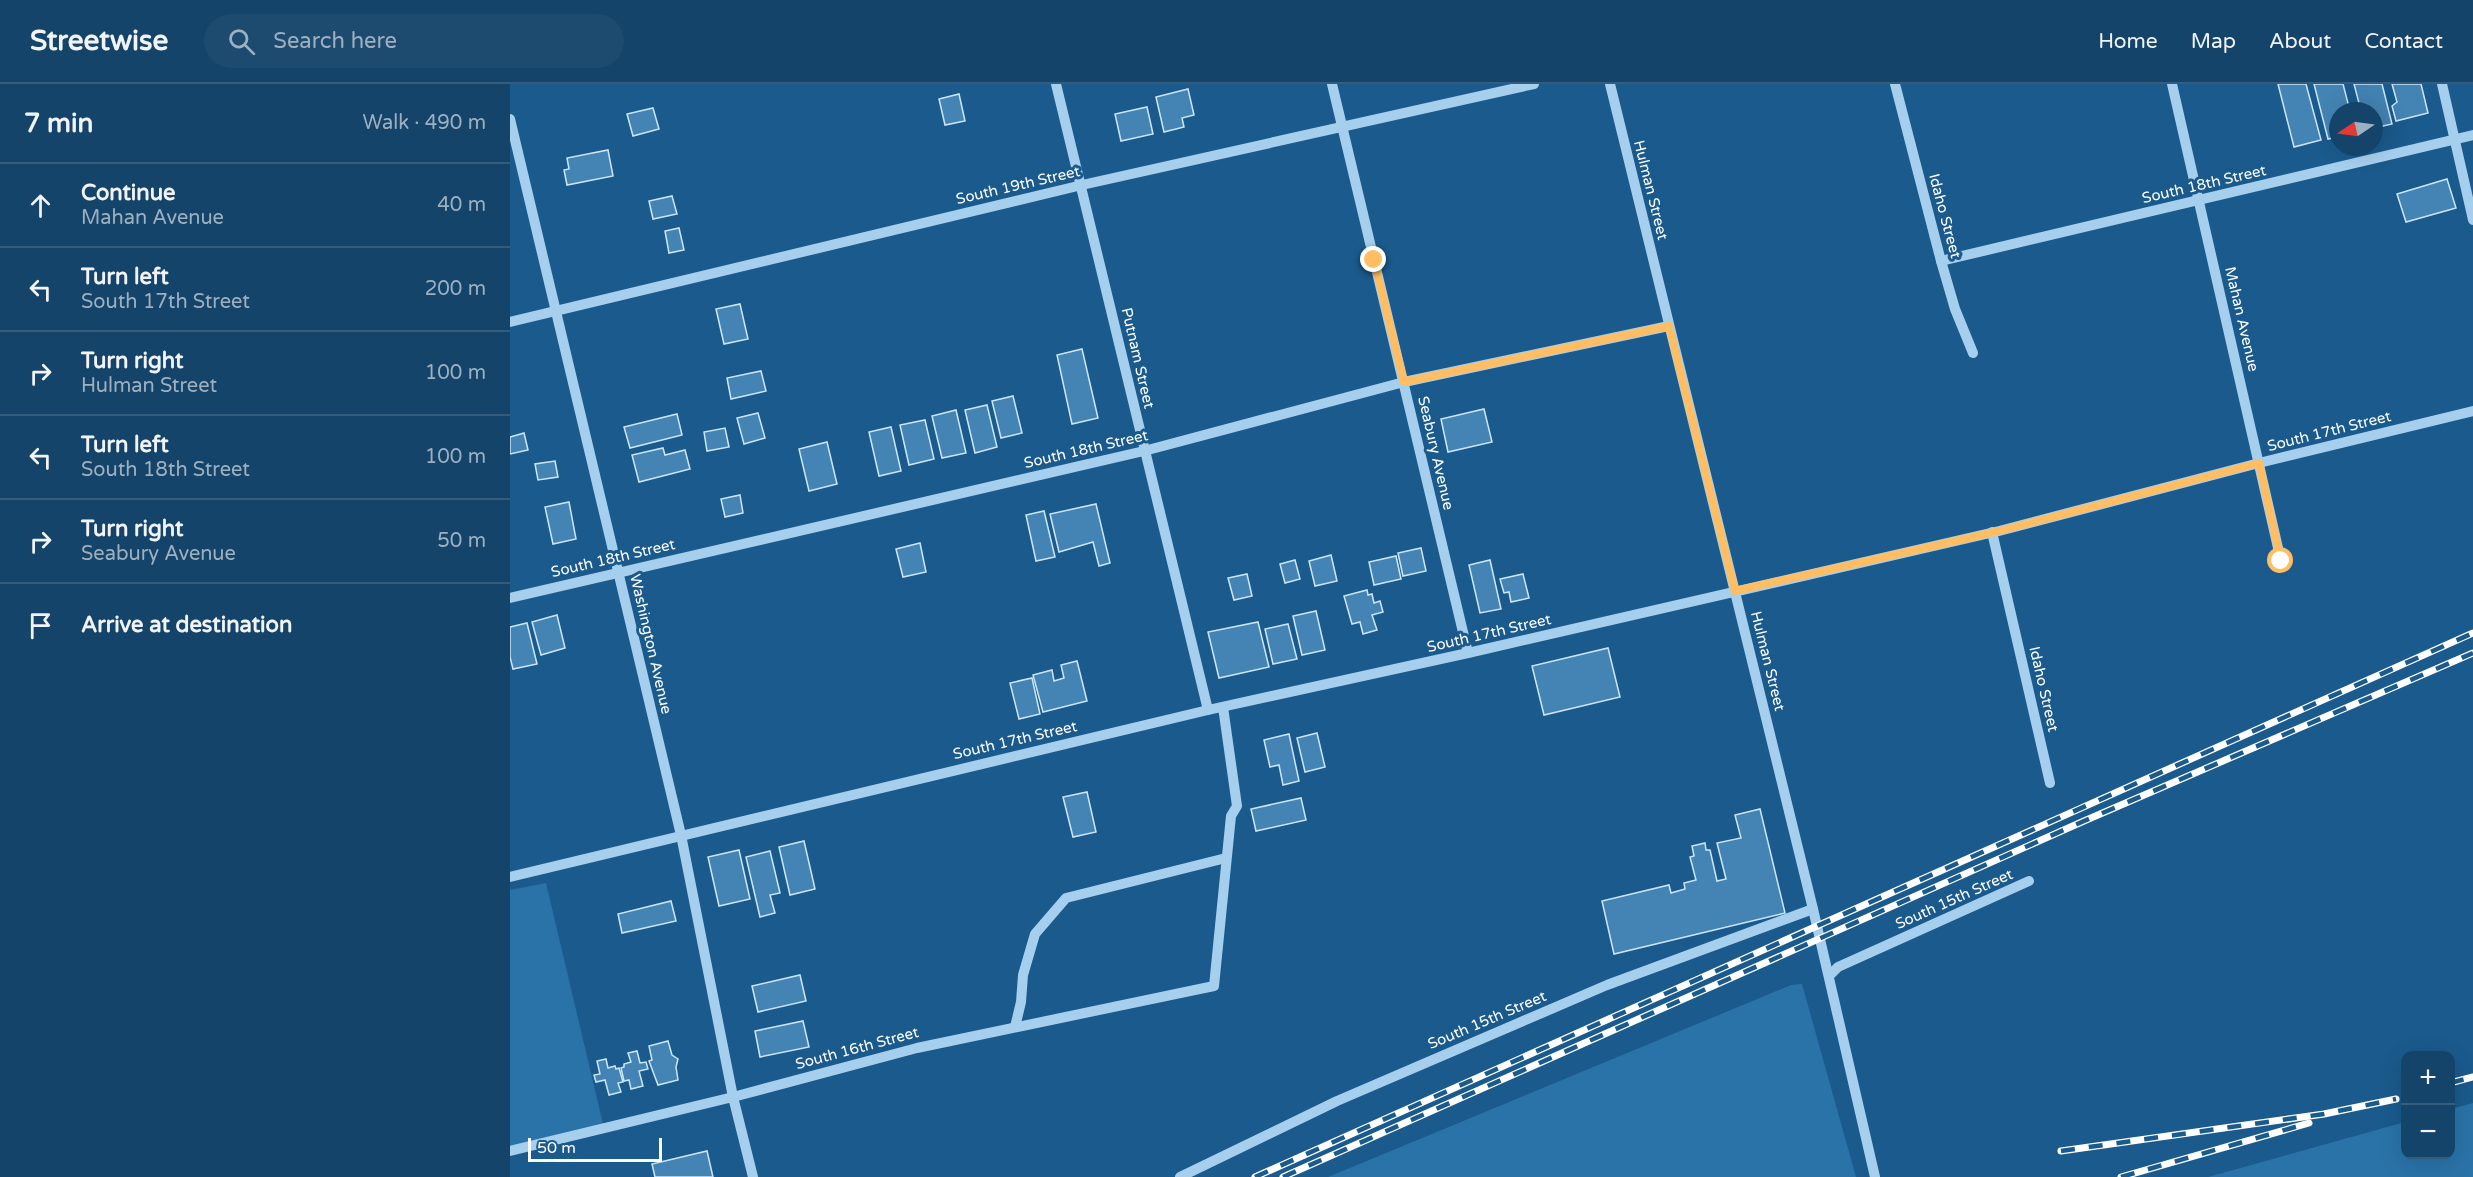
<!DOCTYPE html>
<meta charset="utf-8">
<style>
body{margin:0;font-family:"Varela Round",sans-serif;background:#1d4b6f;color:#f1f3f6}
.controls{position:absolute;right:18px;bottom:18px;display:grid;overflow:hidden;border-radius:12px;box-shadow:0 6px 24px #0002}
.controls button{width:54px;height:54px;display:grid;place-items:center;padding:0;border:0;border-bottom:2px solid #335c7d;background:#144469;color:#f1f3f6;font:30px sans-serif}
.compass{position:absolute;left:1819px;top:18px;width:54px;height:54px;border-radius:50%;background:#144469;box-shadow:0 6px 24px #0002;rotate:257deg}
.scale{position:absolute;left:18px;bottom:15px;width:134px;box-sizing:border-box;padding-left:6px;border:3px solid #fff;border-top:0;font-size:16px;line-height:21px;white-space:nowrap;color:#fff;-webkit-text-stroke:4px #1a5a8c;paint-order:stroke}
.stop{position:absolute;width:18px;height:18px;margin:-14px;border:4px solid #ffbe63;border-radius:50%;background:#fff}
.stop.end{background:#ffbe63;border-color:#fff;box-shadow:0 2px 6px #0008}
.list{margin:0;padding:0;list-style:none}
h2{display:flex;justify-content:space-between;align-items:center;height:78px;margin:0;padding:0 24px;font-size:26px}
h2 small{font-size:20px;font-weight:400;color:#9db0c0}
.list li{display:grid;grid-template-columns:39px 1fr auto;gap:18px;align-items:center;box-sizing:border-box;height:84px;padding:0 24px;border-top:2px solid #335c7d}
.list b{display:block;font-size:22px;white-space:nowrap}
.list p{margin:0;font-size:20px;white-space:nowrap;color:#9db0c0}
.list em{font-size:20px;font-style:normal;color:#9db0c0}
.icon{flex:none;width:33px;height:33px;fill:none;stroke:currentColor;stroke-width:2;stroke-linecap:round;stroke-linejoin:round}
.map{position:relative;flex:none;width:1963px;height:1093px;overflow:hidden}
header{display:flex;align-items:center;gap:36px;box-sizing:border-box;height:84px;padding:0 30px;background:#144469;border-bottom:2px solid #335c7d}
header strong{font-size:28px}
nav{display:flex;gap:33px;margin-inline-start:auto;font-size:21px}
.search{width:420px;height:54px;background:#1d4b6f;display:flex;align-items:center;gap:15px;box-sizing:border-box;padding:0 21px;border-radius:33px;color:#9db0c0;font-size:22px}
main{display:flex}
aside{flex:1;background:#144469}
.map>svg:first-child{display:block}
.green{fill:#2a73a8}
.building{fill:#4384b4;stroke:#cce6fa;stroke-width:1.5}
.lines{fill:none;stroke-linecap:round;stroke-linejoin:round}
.minor{stroke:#a6cfee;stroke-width:10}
.rail-casing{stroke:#fff;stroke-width:7}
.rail{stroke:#1a5a8c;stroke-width:4.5;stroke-dasharray:14;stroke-linecap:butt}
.route{stroke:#ffbe63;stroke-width:8}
.labels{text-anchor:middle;stroke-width:6;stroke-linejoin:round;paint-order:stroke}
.street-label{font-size:15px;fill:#fff;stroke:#1a5a8c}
</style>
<header>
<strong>Streetwise</strong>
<div class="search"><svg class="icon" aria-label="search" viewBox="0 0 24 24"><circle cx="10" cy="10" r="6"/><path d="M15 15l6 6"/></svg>Search here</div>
<nav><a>Home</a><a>Map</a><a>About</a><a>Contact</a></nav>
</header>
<main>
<aside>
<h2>7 min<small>Walk · 490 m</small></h2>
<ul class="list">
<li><svg class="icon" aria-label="ahead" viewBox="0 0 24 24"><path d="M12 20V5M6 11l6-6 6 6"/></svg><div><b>Continue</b><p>Mahan Avenue</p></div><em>40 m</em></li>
<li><svg class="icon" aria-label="left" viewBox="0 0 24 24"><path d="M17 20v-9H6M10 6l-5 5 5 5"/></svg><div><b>Turn left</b><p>South 17th Street</p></div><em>200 m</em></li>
<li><svg class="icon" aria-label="right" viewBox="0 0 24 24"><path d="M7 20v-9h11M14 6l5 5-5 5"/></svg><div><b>Turn right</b><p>Hulman Street</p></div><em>100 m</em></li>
<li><svg class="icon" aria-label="left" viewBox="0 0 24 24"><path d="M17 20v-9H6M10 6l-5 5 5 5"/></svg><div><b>Turn left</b><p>South 18th Street</p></div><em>100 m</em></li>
<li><svg class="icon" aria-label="right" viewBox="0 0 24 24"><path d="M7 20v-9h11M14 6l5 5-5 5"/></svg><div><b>Turn right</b><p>Seabury Avenue</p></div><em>50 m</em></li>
<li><svg class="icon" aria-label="arrive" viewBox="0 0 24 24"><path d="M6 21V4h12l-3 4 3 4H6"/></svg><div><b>Arrive at destination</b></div></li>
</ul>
</aside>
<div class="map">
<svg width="1963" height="1093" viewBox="0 0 1963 1093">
<rect width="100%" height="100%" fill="#1a5a8c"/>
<g class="green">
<polygon points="36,799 93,1040 0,1063 0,806"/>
<polygon points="1292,900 1346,1093 818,1093 1281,901"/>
<polygon points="1963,1019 1963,1093 1698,1093 1895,1038 1896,1070 1940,1070 1941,1025"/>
</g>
<g class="building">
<polygon points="1768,0 1796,0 1811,56 1784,63"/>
<polygon points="1804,0 1833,0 1840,27 1828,27 1828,53 1818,55"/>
<polygon points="1844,0 1872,0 1882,40 1864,44 1864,27 1851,27"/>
<polygon points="1882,0 1911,0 1918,29 1886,37 1882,22 1887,18"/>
<polygon points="678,5 684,31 672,34 674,43 654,48 646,13"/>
<polygon points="449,10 455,37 435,41 429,15"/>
<polygon points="637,23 643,50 611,57 605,30"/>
<polygon points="143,24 149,45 123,52 117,30"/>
<polygon points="98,66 103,92 57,101 54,86 59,85 57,74"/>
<polygon points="1937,95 1946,124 1896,138 1887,110"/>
<polygon points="162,112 167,130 143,135 139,117"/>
<polygon points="169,144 174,166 159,169 155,147"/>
<polygon points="230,220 238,255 214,260 206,225"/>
<polygon points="572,265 588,334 562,340 547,271"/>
<polygon points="251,287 256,307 221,315 217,294"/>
<polygon points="503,312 512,349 491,354 482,317"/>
<polygon points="477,321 487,363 465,369 455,326"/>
<polygon points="974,325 982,358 938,368 931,335"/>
<polygon points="446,326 456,369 432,374 422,332"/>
<polygon points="248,329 255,354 234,360 227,334"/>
<polygon points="167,330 172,351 120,364 114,343"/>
<polygon points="415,336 424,375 399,381 390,341"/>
<polygon points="381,343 391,387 369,392 359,348"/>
<polygon points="215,344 219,363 197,367 194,348"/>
<polygon points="14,349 18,366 0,370 0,353"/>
<polygon points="317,358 327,400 299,407 289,365"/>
<polygon points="153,364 155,371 175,366 180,385 129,398 122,371"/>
<polygon points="45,377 48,393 28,396 25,380"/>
<polygon points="230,411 233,429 215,433 211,415"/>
<polygon points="59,418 66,455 43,460 35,423"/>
<polygon points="586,420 600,479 589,482 583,458 549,468 540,430"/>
<polygon points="534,427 545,473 526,477 516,431"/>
<polygon points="410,459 416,488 393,493 386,465"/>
<polygon points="911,464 916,487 893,492 888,469"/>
<polygon points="821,471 827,497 805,502 799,477"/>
<polygon points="886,472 891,495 864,501 859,478"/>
<polygon points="785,476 790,495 775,499 770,480"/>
<polygon points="980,476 991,525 970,529 959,481"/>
<polygon points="737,490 742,512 724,516 718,494"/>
<polygon points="1013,490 1019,514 1001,518 999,508 994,509 990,495"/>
<polygon points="857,506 858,511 862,510 864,519 870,517 873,528 862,531 867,546 853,550 850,538 842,540 834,512"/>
<polygon points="806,527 815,566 792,571 783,532"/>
<polygon points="47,531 55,564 31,571 22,538"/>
<polygon points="748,538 759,583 709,594 698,548"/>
<polygon points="17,539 27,580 3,585 0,573 0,543"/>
<polygon points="778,540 787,575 763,580 755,545"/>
<polygon points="1098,564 1110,613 1034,631 1022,582"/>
<polygon points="567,577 577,617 533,628 523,591 542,586 544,597 554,594 551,581"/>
<polygon points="522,594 530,630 509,635 500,599"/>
<polygon points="807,649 815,683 795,688 787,654"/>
<polygon points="779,650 789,697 773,701 769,681 760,683 754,656"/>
<polygon points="577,708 586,748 563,753 553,713"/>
<polygon points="791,714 796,736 746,747 741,725"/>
<polygon points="1250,725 1275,829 1104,870 1092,817 1159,801 1161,809 1175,805 1174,799 1186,796 1180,773 1184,772 1182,762 1195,759 1196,766 1200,766 1207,797 1216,795 1207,759 1231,754 1225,731"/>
<polygon points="294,757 305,805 280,811 269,763"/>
<polygon points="229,766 240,815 209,822 198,773"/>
<polygon points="260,767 270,809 260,811 265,829 250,833 236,773"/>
<polygon points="161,817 166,837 112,849 108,830"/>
<polygon points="290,891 296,917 248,928 242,902"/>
<polygon points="293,937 299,963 250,973 245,947"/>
<polygon points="158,957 162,971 168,975 166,983 168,996 148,1001 139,977 142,976 139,962"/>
<polygon points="127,967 130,979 136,978 138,985 129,987 133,1002 121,1005 119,996 114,997 111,984 114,983 114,980 121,978 118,969"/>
<polygon points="96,975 98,984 105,982 106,985 109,984 113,998 108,999 111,1008 99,1011 95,996 86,998 84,991 90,990 87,977"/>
<polygon points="197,1067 203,1093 145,1093 142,1080"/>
</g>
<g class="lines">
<g class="minor">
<polyline points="546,0 698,626"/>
<polyline points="822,0 958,569"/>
<polyline points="1100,0 1303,825 1365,1093"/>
<polyline points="1385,0 1431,177 1445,225 1463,269"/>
<polyline points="1662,0 1771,477"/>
<polyline points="1932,0 1963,136"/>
<polyline points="0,35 171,751 223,1013 243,1093"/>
<polyline points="1431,177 1963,51"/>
<polyline points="0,238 572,101 1024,0"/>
<polyline points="1482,448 1540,699"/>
<polyline points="0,514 634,367 894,298 1159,242"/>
<polyline points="0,793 698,626 958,569 1489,447 1749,379 1963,327"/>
<polyline points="1319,892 1328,883 1519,797"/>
<polyline points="505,943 511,918 513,891 525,850 556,814 716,774"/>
<polyline points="0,1067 223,1013 407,964 704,902 721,732 727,722 713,623"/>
<polyline points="670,1093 827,1017 1097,901 1303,825"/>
</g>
<g class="rail-casing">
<g id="rail">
<polyline points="1940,999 1963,993"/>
<polyline points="1551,1067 1814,1030 1886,1015"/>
<polyline points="745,1093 1963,549"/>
<polyline points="773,1093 1574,737 1963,569"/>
<polyline points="1611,1093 1799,1039"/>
</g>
</g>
<use href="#rail" class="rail"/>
</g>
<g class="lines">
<polyline class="route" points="864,176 894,298 1159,242 1225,507 1489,447 1749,379 1771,477"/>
</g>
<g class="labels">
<g class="street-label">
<text transform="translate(1694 100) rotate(-13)" y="5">South 18th Street</text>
<text transform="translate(508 101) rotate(-13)" y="5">South 19th Street</text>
<text transform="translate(1141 106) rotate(76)" y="5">Hulman Street</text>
<text transform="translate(1435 132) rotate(75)" y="5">Idaho Street</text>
<text transform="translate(1732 235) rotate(77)" y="5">Mahan Avenue</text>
<text transform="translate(628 274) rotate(77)" y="5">Putnam Street</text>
<text transform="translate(1819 347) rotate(-14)" y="5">South 17th Street</text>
<text transform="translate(576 365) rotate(-13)" y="5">South 18th Street</text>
<text transform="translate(926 369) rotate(77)" y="5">Seabury Avenue</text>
<text transform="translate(103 474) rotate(-13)" y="5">South 18th Street</text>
<text transform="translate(979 549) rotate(-13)" y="5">South 17th Street</text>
<text transform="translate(141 560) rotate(77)" y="5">Washington Avenue</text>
<text transform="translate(1258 577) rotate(76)" y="5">Hulman Street</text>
<text transform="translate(1534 605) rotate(77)" y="5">Idaho Street</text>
<text transform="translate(505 656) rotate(-13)" y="5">South 17th Street</text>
<text transform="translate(1444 815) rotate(-24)" y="5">South 15th Street</text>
<text transform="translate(977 936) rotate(-23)" y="5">South 15th Street</text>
<text transform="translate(347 964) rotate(-15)" y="5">South 16th Street</text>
</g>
</g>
</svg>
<div class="controls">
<button>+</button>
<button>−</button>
</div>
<svg class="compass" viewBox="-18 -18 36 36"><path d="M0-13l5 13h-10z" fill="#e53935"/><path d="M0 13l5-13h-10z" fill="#9db0c0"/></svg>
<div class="scale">50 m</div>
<div class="stop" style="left:1771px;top:477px"></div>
<div class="stop end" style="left:864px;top:176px"></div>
</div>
</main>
